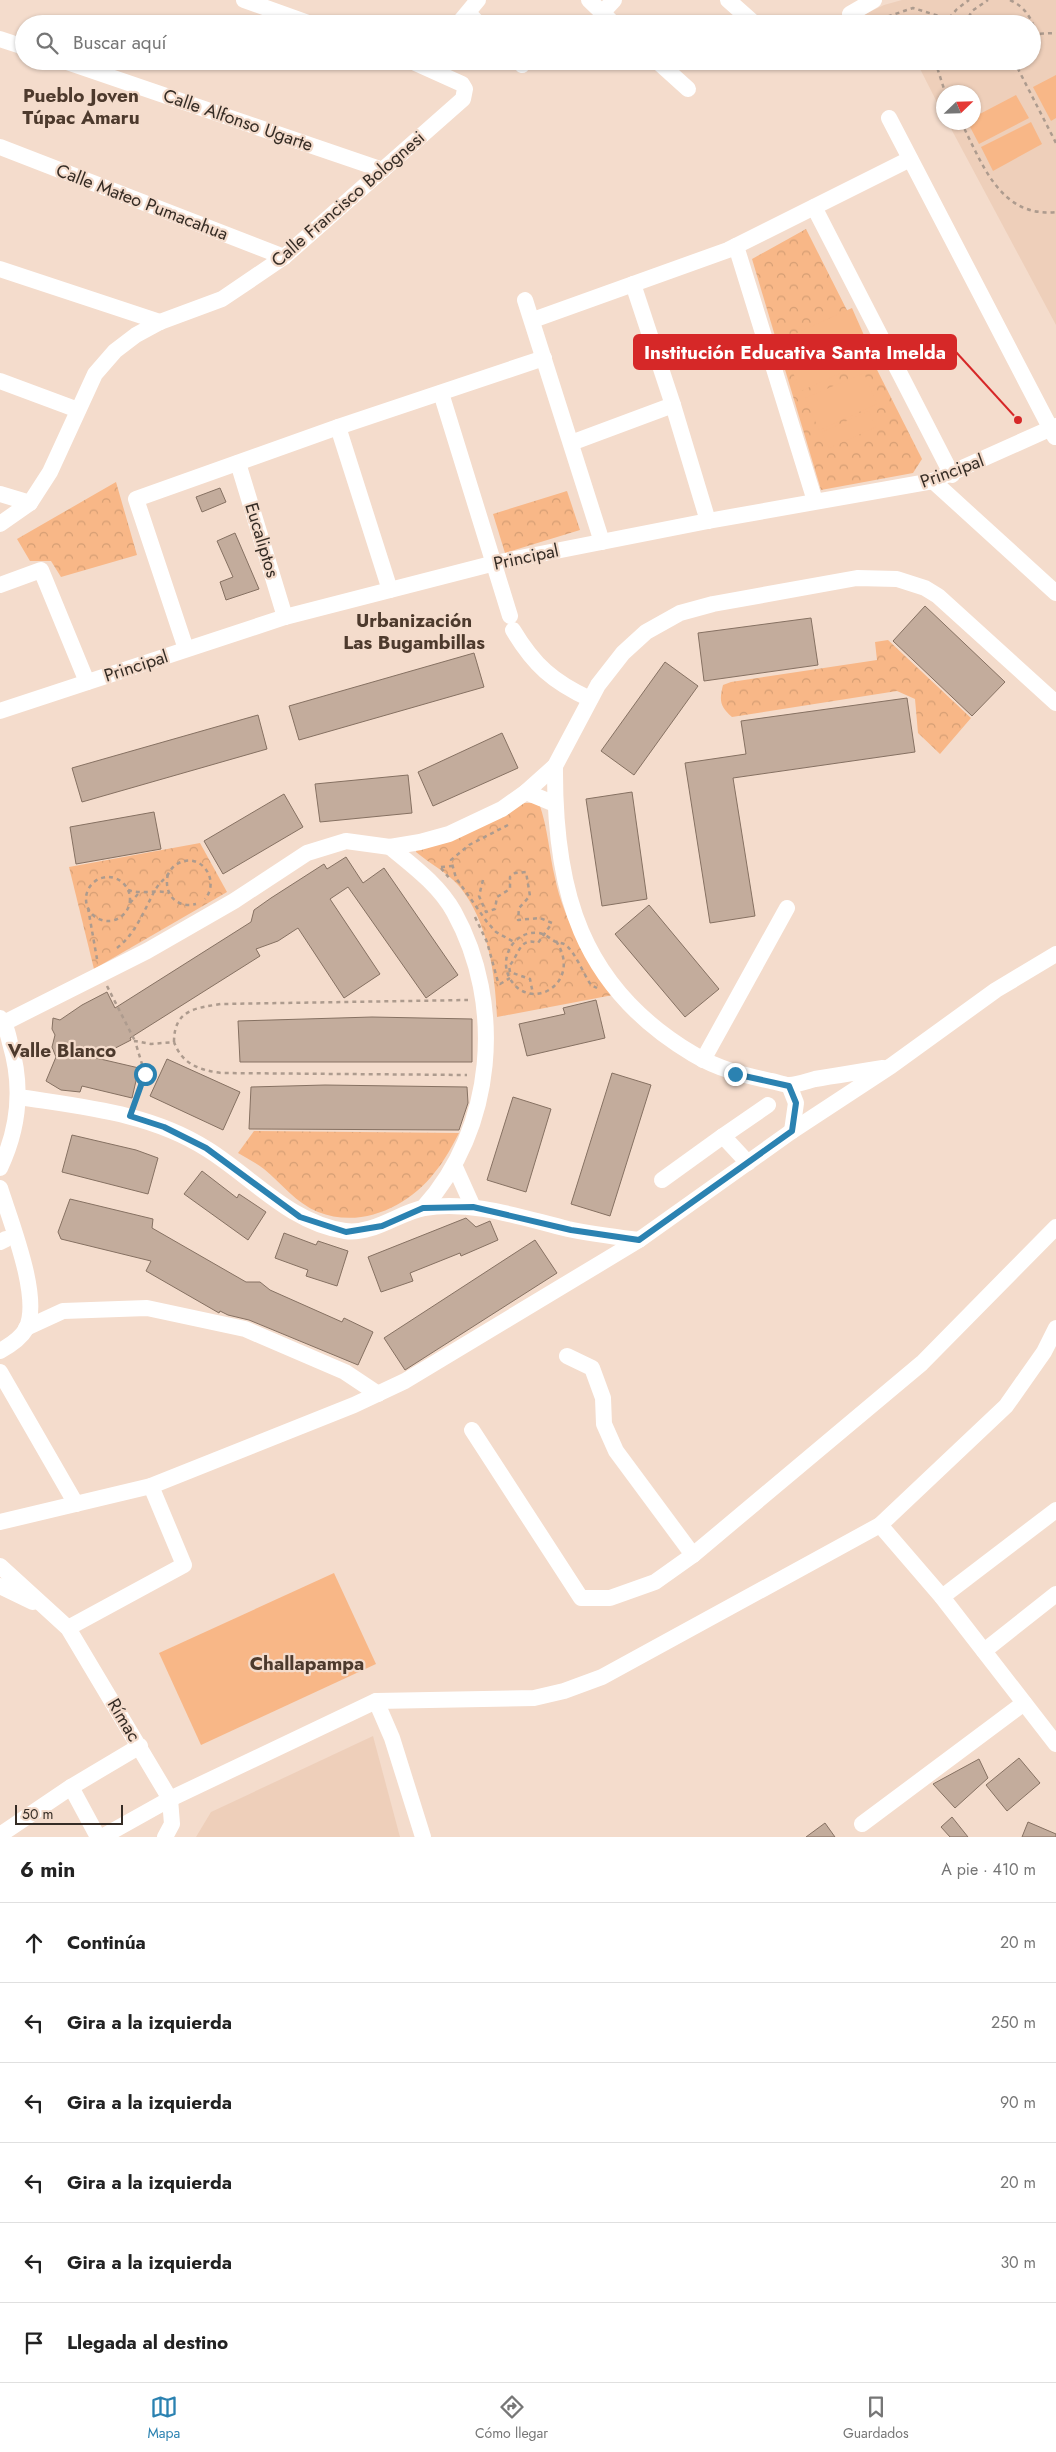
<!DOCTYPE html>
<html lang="es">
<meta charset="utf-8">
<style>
body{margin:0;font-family:Jost,sans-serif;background:#f6f6f6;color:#222}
.compass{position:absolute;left:936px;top:85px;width:45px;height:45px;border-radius:50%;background:#fff;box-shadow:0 1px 4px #0004;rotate:67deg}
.scale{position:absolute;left:15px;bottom:12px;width:108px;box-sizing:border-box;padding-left:5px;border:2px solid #352c25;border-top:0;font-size:14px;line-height:18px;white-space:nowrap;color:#352c25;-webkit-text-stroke:4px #f4dccc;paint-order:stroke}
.stop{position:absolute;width:15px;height:15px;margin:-11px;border:4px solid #2b82b1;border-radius:50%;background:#fff}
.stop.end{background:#2b82b1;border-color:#fff;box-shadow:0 1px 5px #0008}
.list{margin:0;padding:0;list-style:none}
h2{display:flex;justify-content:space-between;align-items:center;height:65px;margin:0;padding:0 20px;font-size:21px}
h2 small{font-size:16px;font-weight:400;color:#767676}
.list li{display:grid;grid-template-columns:32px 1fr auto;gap:15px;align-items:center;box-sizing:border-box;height:80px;padding:0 20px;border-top:1px solid #e0e0e0}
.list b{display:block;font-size:19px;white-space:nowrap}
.list em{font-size:16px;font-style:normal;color:#767676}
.icon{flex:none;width:28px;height:28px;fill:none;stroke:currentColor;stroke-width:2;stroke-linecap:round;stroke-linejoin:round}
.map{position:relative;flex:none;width:1056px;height:1837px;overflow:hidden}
.search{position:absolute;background:#fff;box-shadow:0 1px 4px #0004;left:15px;right:15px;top:15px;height:55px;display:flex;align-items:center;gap:12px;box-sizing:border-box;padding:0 18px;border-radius:28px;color:#767676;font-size:19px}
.sheet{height:545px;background:#fff}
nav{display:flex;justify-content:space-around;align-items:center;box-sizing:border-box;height:70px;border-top:1px solid #e0e0e0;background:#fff;font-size:14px;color:#767676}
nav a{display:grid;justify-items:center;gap:2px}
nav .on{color:#2b82b1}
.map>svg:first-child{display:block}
.built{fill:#eecfba}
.park{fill:url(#park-crowns)}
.pitch{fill:#f8b787}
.building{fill:#c3ac9c;stroke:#867162}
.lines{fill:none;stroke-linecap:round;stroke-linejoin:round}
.path{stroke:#ad9b8e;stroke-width:2.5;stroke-dasharray:4 4;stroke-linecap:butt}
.minor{stroke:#fff;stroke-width:16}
.route{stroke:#2b82b1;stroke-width:6}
.labels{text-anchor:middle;stroke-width:4.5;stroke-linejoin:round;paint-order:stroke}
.street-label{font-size:18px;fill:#352c25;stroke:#f4dccc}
.neighbourhood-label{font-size:19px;font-weight:bold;fill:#4d3a2d;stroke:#f4dccc}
.leader{fill:none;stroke:#d62828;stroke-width:2}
.callout-dot{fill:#d62828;stroke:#f4dccc;stroke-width:2}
.callout{fill:#d62828;stroke:#d62828;stroke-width:2}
.callout-label{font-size:19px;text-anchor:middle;font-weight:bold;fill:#fff}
</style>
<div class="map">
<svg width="1056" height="1837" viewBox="0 0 1056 1837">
<defs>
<pattern id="park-crowns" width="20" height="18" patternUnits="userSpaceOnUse" patternTransform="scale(1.25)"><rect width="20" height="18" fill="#f8b787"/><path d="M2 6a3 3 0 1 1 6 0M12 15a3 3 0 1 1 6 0" fill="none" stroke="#d59e74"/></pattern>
</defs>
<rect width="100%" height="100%" fill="#f4dccc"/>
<g class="built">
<polygon points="902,0 1056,0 1056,325 948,123 974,122 974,92 944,92 943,114 916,61 1032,61 1032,24 836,24 855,19 884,5"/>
<polygon points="373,1736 400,1837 196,1837 211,1812"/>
</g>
<g class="park">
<polygon points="806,229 922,459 913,473 821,490 752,259"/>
<polygon points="116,482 137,555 61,577 51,561 30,561 17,539"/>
<polygon points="567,491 580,530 505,553 493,514"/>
<path d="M888 640 971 718 940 754 918 733 915 699 897 691 732 717C720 706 719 701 723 685L731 682 877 660 875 642Z"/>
<path d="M524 803H539C548 828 549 853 555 878 564 922 588 958 613 995L497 1017C495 973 488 921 459 886 448 873 429 863 416 852L417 844Z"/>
<polygon points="200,843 227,892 94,969 69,867"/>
<path d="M254 1131 459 1133C452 1146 445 1160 435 1172 408 1207 361 1229 318 1212 296 1203 282 1184 264 1169 256 1163 247 1158 238 1153Z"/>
</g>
<g class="pitch">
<polygon points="1056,75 1056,118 1051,121 1033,87"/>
<polygon points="1016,95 1029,118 979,144 968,123 974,122 974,117"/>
<polygon points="1031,122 1042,144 993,171 981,147"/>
<polygon points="852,308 874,358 801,391 779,341"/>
<polygon points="864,373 877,404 819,430 805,398"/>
<polygon points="869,411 876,427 829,448 822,432"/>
<polygon points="334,1573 376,1664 201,1745 159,1653"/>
</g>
<g class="building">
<polygon points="220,488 226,502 202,512 196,497"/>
<polygon points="235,533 259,589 226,600 220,582 233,577 217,541"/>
<polygon points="925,606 1005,682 972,716 893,641"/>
<polygon points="811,618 818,665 704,681 698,633"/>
<polygon points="474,653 484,687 299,740 289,706"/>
<polygon points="665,662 698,686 634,775 601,751"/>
<polygon points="907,698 915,752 733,778 755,916 710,923 685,763 746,754 741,721"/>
<polygon points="258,715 267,749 82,802 72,768"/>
<polygon points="502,733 518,768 433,806 418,772"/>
<polygon points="408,775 412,813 320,822 315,784"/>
<polygon points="632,792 647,899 602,906 586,799"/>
<polygon points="284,794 303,827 223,874 204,841"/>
<polygon points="154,812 161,849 76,864 70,827"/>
<polygon points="346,857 363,883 384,868 458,975 426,998 348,887 330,899 380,974 344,998 298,928 278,941 256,949 260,956 130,1038 131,1040 96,1058 139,1068 132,1098 82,1086 80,1092 61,1090 46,1081 56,1057 52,1047 55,1035 52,1029 53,1018 60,1020 82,1005 107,992 115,1008 251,922 254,910 271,898 324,864 327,869"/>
<polygon points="649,905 719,989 685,1017 615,934"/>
<polygon points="596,1000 605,1038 527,1056 519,1024 565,1014 563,1008"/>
<polygon points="372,1017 472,1019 472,1062 240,1062 238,1021"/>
<polygon points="167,1059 240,1092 223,1130 150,1096"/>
<polygon points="612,1073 651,1085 610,1216 571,1204"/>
<polygon points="325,1085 467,1087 468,1103 459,1130 249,1129 251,1087"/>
<polygon points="513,1097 551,1109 526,1192 487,1180"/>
<polygon points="72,1135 136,1150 158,1158 148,1194 62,1172"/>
<polygon points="202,1171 237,1198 239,1194 266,1212 248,1240 184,1194"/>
<polygon points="70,1199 153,1219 152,1228 246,1282 260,1282 270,1290 342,1322 344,1318 373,1332 358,1365 249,1320 228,1315 220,1311 219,1313 146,1271 151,1261 61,1239 58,1232"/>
<polygon points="466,1218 476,1227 490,1221 498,1240 461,1256 460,1253 410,1273 413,1281 381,1292 368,1257"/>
<polygon points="284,1233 316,1245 318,1241 348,1251 337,1286 306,1276 308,1270 275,1258"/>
<polygon points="535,1240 557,1273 405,1370 384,1338"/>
<polygon points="1019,1758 1040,1783 1007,1811 986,1785"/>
<polygon points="979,1759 988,1778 955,1808 933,1784"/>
<polygon points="952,1817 968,1837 950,1837 941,1827"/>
<polygon points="1028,1822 1056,1834 1056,1837 1022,1837"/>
<polygon points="825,1823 835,1837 806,1837"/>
</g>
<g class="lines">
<g class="path">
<path d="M1010 0C1025 7 1032 18 1036 34"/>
<polyline points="874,24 883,18 913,8 965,24"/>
<polyline points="944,24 957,9 969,0"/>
<polyline points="965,24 972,11 988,0"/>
<polyline points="1032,34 1056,33"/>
<polyline points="935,61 945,92"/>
<polyline points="1014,61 1056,143"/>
<path d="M961 122C982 163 1000 218 1056 212"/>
<polyline points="508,825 469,845 451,860 456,878 487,922 496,932 514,942"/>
<polyline points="441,867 452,866"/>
<polyline points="441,868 450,879"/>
<path d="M168 874C163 893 176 909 196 904"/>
<circle cx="108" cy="899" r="22"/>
<path d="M483 880 479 896 486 912 495 909 497 897 510 889V877L515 873 526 872 530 896 519 908 518 920 540 918 552 923 538 943C519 936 519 956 509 966L510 972 530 979 533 994"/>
<path d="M128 890C142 895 155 889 169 893"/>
<polyline points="130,903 138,894"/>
<polyline points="88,908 97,959"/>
<polyline points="475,917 487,942 498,982 500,984 510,978"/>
<path d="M556 941C584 983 529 1015 509 977 499 956 515 930 539 933 546 934 550 939 556 942 560 943 564 943 567 946 577 956 583 973 591 985L597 988"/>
<path d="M117 948C135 934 143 913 153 894 156 887 162 881 167 876 170 871 172 867 177 864 200 850 221 880 205 899"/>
<polyline points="107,986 135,1041"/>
<path d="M174 1042C174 1010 195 1008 221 1004L468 1000"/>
<path d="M135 1103 145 1074 135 1041 151 1044 174 1042C182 1064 199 1070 221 1073L467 1075"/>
</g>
<g class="minor">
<polyline points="244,0 311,24"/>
<polyline points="589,0 614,24"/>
<polyline points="728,0 755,24"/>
<polyline points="468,13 479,24"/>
<polyline points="602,13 614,0"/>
<polyline points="850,14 874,0"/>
<polyline points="458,24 478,0"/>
<polyline points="0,39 24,47"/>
<polyline points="64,61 383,170"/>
<polyline points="519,61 522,65"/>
<polyline points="657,61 688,89"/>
<polyline points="889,118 1055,437"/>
<polyline points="0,147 284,257"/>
<polyline points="814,207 952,475"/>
<polyline points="736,246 815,501"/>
<polyline points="0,269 160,322"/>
<polyline points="633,284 673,405 708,521"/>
<polyline points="525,300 602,542"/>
<polyline points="533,320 728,250 910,159"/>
<polyline points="0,381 78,410"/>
<polyline points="441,393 510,616"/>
<polyline points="338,427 390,590"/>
<polyline points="571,443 673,405"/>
<polyline points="238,463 285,617"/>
<polyline points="933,481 1056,593"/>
<polyline points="0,494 30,503"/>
<polyline points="0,524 30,503 50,472 95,374 115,351 136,335 160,322 222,299 284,257 463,99 465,89 462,84 411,61"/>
<polyline points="0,585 41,570 87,682"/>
<path d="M513 630C534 665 553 682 590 699"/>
<polyline points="186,649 136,499 338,427 544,358"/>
<polyline points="0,711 285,617 495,563 708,521 933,481 1056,426"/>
<path d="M555 766C554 890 580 987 693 1054 718 1069 743 1075 771 1081 777 1082 784 1085 789 1085 798 1085 807 1081 815 1079 838 1075 860 1072 883 1068"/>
<polyline points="526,792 555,804"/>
<path d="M390 847C413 866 439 885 454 912 505 1004 495 1129 423 1208"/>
<path d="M0 1018C6 1025 8 1034 10 1043 23 1086 19 1128 0 1168"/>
<polyline points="4,1023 147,951 234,901 307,853 346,841 390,847 420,842 449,834 502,809 526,792 555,766 598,685 623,653 646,632 680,613 713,604 857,578 897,579 925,588 938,596 1056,703"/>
<polyline points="703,1060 787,908"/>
<polyline points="789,1085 796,1103 792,1131"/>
<path d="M19 1097C83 1107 151 1113 207 1149 252 1177 290 1223 345 1231 373 1235 400 1212 424 1208 473 1200 522 1218 568 1229 592 1234 616 1237 639 1240"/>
<polyline points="723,1136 768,1105"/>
<polyline points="455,1167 473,1207"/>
<polyline points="662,1180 723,1136 748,1163"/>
<path d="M0 1188C10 1220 42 1299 26 1329 21 1338 9 1346 0 1351"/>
<polyline points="0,1242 6,1239"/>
<polyline points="26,1328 63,1311 147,1308 245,1329 345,1372 378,1394"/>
<polyline points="567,1356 592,1368 603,1398 604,1424 616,1451 693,1555"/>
<polyline points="0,1372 76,1504"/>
<polyline points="472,1430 581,1598 610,1598 655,1582 693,1555 922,1363 1056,1227"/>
<polyline points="0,1522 151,1486 354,1405 405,1381 639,1240 792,1131 891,1066 996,990 1056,954"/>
<polyline points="880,1525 942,1597 1056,1744"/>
<polyline points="0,1566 68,1628 170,1799 172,1824 165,1837"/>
<polyline points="0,1586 33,1602"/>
<polyline points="942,1597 1056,1510"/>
<polyline points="68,1628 184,1565 151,1486"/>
<polyline points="984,1651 1056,1594"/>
<polyline points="376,1701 392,1738 423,1837"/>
<polyline points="71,1787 98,1837"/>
<polyline points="862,1824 1024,1703"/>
<polyline points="0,1835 71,1787 140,1746"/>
<polyline points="102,1837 170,1799 376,1701 534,1698 564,1691 602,1677 880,1525 1006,1406 1044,1352 1056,1328"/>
</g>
</g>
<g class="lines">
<polyline class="route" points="145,1074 130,1116 164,1127 206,1148 300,1217 346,1232 382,1226 423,1208 473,1207 571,1230 639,1240 792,1131 796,1103 789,1086 735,1074"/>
</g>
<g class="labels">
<g class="street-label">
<text transform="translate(238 120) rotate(19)" y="6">Calle Alfonso Ugarte</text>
<text transform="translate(348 199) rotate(-41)" y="6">Calle Francisco Bolognesi</text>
<text transform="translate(142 202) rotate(21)" y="6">Calle Mateo Pumacahua</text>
<text transform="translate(952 471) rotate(-20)" y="6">Principal</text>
<text transform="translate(262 540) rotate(73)" y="6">Eucaliptos</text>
<text transform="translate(526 557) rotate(-12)" y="6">Principal</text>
<text transform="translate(136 666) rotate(-18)" y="6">Principal</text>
<text transform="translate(124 1720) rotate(59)" y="6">Rímac</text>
</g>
<g class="neighbourhood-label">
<text x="81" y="102">Pueblo Joven<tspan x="81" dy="22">Túpac Amaru</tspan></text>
<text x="414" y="627">Urbanización<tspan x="414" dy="22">Las Bugambillas</tspan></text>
<text x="62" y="1057">Valle Blanco</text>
<text x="307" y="1670">Challapampa</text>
</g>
</g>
<path class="leader" d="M1018 420L956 352"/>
<circle class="callout-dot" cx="1018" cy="420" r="5"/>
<rect class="callout" x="634" y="335" width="322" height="34" rx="5"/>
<g class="callout-label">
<text x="795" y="359">Institución Educativa Santa Imelda</text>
</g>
</svg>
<svg class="compass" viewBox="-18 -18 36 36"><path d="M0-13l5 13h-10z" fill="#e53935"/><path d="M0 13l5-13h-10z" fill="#767676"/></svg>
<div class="scale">50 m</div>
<div class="stop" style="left:145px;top:1074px"></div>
<div class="stop end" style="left:735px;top:1074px"></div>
<div class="search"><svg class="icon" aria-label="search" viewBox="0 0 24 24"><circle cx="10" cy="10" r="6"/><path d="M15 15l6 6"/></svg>Buscar aquí</div>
</div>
<section class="sheet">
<h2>6 min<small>A pie · 410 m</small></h2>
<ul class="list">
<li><svg class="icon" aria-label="ahead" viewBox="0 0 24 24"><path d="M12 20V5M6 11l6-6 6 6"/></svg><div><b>Continúa</b></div><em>20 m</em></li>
<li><svg class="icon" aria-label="left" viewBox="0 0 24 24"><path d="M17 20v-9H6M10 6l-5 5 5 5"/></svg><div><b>Gira a la izquierda</b></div><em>250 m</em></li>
<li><svg class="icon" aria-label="left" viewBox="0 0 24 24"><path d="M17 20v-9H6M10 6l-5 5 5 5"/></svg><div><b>Gira a la izquierda</b></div><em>90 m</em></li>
<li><svg class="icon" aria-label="left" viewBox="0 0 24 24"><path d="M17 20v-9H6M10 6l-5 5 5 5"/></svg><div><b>Gira a la izquierda</b></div><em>20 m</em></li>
<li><svg class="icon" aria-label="left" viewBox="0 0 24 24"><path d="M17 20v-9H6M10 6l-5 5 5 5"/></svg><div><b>Gira a la izquierda</b></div><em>30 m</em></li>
<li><svg class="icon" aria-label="arrive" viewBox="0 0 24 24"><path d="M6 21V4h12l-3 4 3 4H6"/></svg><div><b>Llegada al destino</b></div></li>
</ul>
</section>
<nav>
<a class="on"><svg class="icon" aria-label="map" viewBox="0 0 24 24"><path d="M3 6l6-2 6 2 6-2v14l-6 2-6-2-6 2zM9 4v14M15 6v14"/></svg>Mapa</a>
<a><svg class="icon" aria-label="directions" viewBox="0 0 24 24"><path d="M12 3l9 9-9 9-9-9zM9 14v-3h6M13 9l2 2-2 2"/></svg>Cómo llegar</a>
<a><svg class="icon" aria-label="saved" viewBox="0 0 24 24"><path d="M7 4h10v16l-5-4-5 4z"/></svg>Guardados</a>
</nav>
